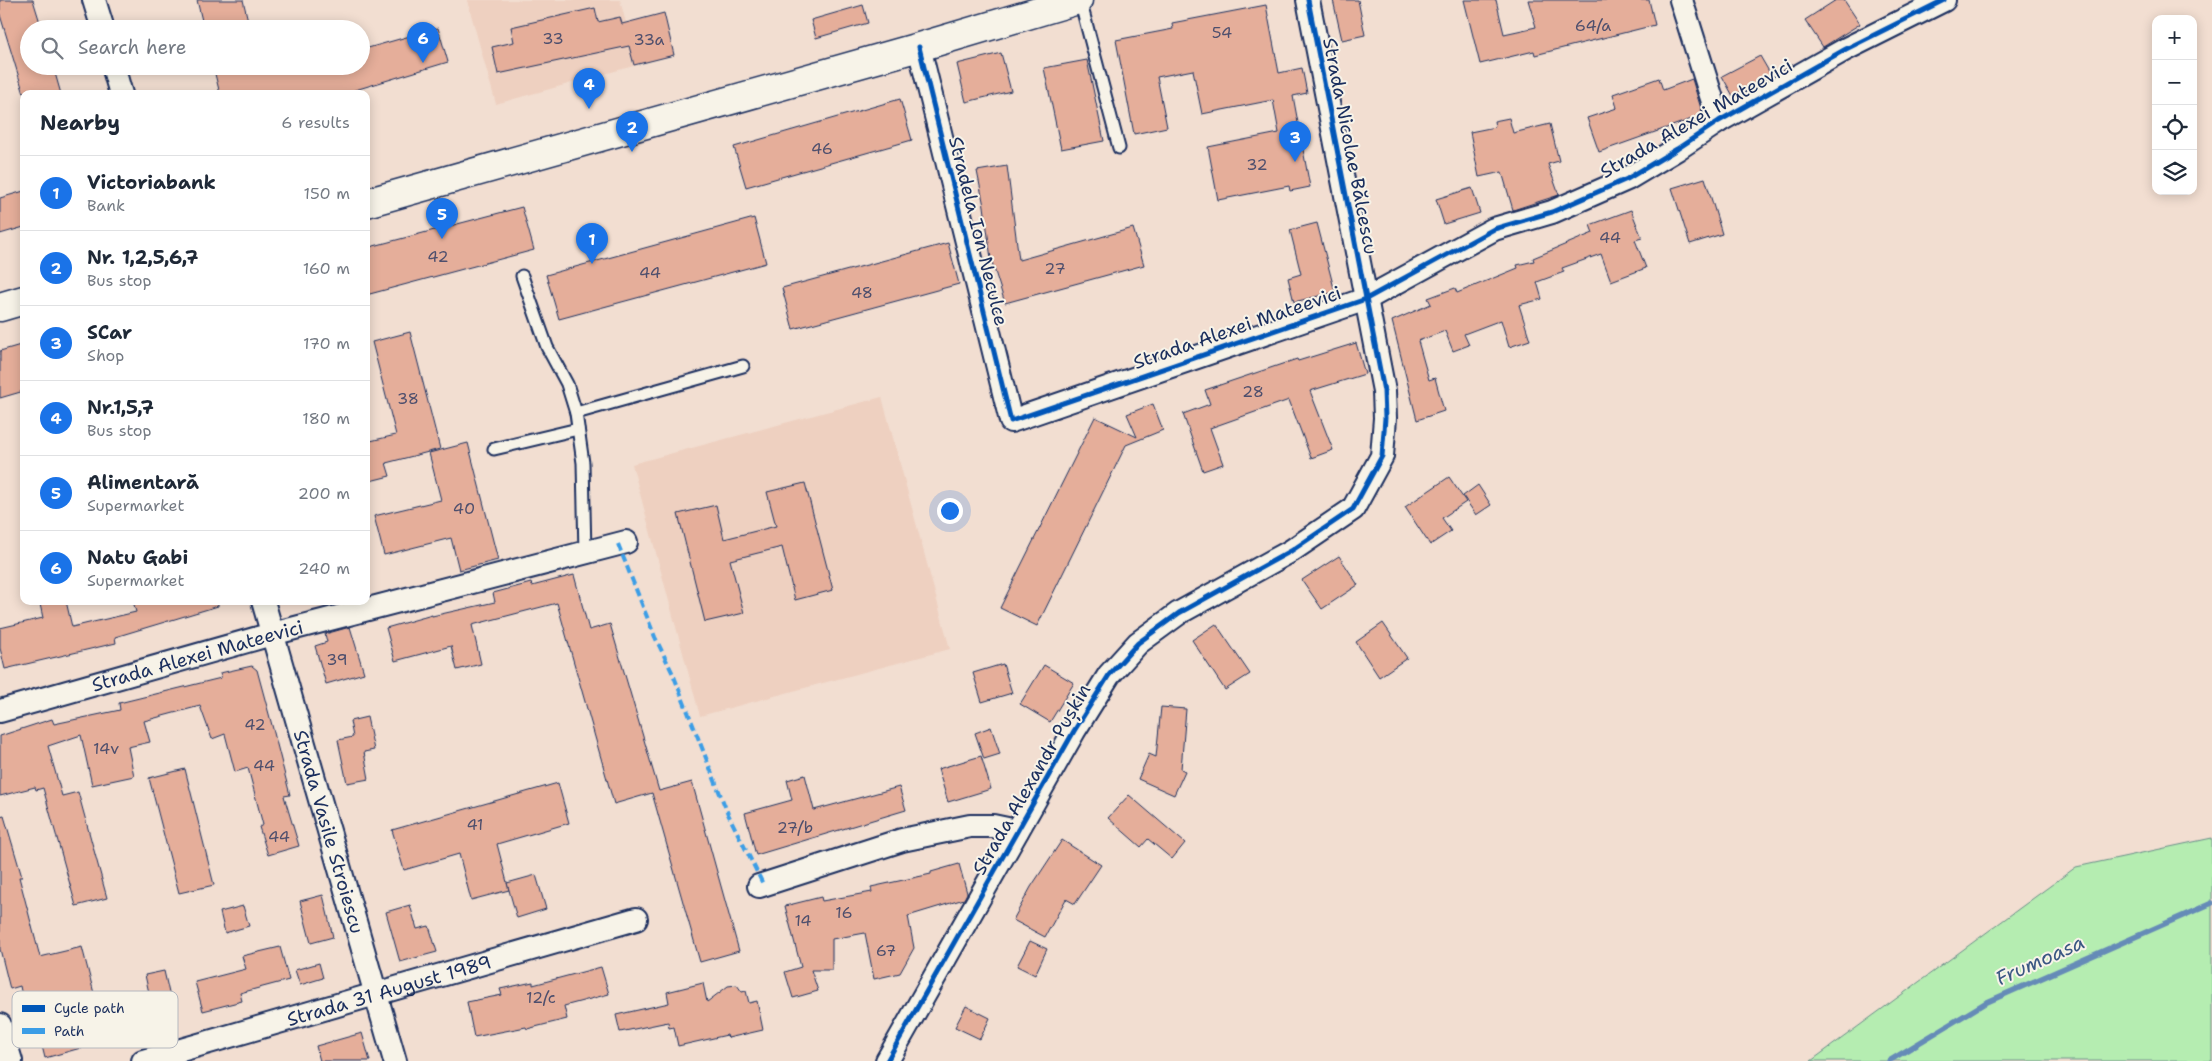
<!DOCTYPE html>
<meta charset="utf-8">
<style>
body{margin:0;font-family:"Shantell Sans",sans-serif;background:#f2f2f3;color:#1f2937}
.controls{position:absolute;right:15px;top:15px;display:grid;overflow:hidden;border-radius:10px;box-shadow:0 2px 12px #0003}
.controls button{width:45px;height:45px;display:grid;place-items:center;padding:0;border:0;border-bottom:1px solid #e0e1e3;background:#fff;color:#1f2937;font:25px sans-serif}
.you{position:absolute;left:949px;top:510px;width:18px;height:18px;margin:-12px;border:4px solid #fff;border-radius:50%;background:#1a73e8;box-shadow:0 0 0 8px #1a73e833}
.badge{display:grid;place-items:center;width:32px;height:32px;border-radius:50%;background:#1a73e8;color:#fff;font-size:16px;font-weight:700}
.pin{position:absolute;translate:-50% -41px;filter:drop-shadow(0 1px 2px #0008)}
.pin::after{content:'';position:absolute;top:26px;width:18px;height:15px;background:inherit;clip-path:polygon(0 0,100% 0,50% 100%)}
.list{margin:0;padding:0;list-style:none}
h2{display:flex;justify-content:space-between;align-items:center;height:65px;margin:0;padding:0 20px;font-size:21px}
h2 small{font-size:16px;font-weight:400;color:#747a83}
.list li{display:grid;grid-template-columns:32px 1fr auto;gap:15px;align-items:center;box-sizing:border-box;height:75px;padding:0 20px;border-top:1px solid #e0e1e3}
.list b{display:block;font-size:19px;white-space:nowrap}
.list p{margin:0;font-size:16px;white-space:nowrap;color:#747a83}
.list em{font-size:16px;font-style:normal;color:#747a83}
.icon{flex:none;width:28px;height:28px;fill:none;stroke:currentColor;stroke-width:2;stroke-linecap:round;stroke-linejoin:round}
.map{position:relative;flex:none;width:2212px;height:1061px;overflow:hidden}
.search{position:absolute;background:#fff;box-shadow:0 2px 12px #0003;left:20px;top:20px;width:350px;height:55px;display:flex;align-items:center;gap:12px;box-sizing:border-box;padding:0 18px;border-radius:28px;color:#747a83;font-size:19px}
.panel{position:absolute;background:#fff;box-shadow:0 2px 12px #0003;left:20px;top:90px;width:350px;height:515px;border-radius:10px}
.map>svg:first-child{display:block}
.built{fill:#eed0c0}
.green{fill:#b5edb1;stroke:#688e88}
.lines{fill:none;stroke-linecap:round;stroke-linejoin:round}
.stream{stroke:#658bb7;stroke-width:5.5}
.building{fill:#e5ae9a;stroke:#1b2f5e}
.lane-casing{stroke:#1b2f5e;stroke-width:15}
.street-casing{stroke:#1b2f5e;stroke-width:26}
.secondary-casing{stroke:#1b2f5e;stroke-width:31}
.lane{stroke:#f7f3e8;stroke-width:11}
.street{stroke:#f7f3e8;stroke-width:22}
.secondary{stroke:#f7f3e8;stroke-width:28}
.quiet{stroke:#3b9de6;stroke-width:4;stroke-dasharray:8 4;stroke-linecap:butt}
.cycleway-casing{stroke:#f7f3e8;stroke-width:8}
.cycleway{stroke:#0057b8;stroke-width:5}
.labels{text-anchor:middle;stroke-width:4;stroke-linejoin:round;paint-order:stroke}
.number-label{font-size:16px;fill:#4e4f6d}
.street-label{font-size:19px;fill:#1b2f5e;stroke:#f7f3e8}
.water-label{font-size:20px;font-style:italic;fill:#3a5683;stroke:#f7f3e8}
.key{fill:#f7f3e8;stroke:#b5b8bf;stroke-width:1}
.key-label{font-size:14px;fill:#1b2f5e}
</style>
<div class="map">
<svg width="2212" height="1061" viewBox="0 0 2212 1061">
<rect width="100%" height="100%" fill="#f2ded1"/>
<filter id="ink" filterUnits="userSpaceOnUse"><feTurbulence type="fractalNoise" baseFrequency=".02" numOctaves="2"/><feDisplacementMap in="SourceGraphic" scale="10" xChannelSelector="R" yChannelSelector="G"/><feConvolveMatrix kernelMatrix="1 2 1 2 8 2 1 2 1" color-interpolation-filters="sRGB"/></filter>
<g filter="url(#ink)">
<g class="built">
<polygon points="467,0 620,0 637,65 496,104"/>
<polygon points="882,397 950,649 700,716 632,464"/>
</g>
<polygon class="green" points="2212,838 2212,1061 1811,1061 2076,867"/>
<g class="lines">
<polyline class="stream" points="1889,1061 1985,1003 2212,903"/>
</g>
<g class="building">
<polygon points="0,0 33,0 42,29 29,29 29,66 53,66 61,94 24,94 0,15"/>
<polygon points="197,0 243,0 250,29 204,29"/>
<polygon points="1333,0 1358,0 1365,35 1342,40"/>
<polygon points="1464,0 1496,0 1504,34 1536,27 1528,0 1649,0 1655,25 1535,55 1534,51 1480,64"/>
<polygon points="1836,0 1844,0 1860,24 1823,47 1805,20"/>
<polygon points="863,5 868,23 816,38 811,20"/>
<polygon points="1266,5 1279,73 1302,68 1307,93 1293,96 1310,187 1290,191 1289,186 1218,200 1208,147 1279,133 1273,100 1202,114 1193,70 1157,77 1167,127 1134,134 1116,40 1173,29 1172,23"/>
<polygon points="595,8 598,22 620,17 622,24 664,13 674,55 634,65 629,46 498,74 492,47 514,42 511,27"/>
<polygon points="438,28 448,62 342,94 220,94 213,66 361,66 361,50"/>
<polygon points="1001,53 1011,91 966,102 957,64"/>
<polygon points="1760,56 1771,75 1733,96 1722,76"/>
<polygon points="1087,60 1104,141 1061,149 1044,68"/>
<polygon points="1659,78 1663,90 1692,79 1703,115 1599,152 1587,118 1617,108 1613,94"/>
<polygon points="900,99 912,140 746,187 734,147"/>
<polygon points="1509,118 1513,133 1550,124 1559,161 1548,164 1559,195 1513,210 1502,172 1479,177 1470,132 1495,127 1494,121"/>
<polygon points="1007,166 1019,260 1133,228 1144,265 1005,303 991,259 984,206 977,171"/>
<polygon points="1705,178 1722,234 1690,244 1672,188"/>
<polygon points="1472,188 1480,213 1444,224 1436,199"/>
<polygon points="24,191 24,227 0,234 0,198"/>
<polygon points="522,207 534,250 366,295 366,248"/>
<polygon points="1631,210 1642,238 1635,240 1646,268 1611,281 1601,254 1562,268 1564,272 1537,282 1542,299 1519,305 1530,340 1509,347 1501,320 1464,334 1469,345 1453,351 1445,331 1418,341 1429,380 1435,378 1444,411 1417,420 1392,321 1431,304 1428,298 1455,288 1457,293 1518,268 1517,265 1534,261 1533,258 1593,233 1590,225"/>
<polygon points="754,218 766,263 559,319 546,275"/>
<polygon points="1317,223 1335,292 1294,302 1288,278 1301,274 1290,230"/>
<polygon points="948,243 959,284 793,329 782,288"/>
<polygon points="410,332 440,449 386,463 390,476 366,482 366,442 396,435 372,342"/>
<polygon points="1356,343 1365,374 1310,391 1333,450 1311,458 1289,400 1210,428 1223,464 1203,471 1183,414 1210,404 1205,390 1297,359 1298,361"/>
<polygon points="24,344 24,391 0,398 0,351"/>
<polygon points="1153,404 1163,430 1126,445 1037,626 1000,608 1095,417 1137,437 1127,414"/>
<polygon points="468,443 498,560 459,570 451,538 384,555 374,516 441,500 429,453"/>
<polygon points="1449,477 1466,502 1442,518 1451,531 1430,545 1405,507"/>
<polygon points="805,483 833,590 795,600 782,547 730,560 744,613 705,622 678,514 716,505 724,539 776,526 767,492"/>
<polygon points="1478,485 1491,505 1476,515 1463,496"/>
<polygon points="1339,556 1358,585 1322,609 1302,580"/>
<polygon points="574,575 589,630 610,624 659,791 692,782 739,951 700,962 652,793 614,804 557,603 472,625 481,664 457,670 451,646 395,661 386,628 432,615 432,616 495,602 493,593 531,583 532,586"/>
<polygon points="52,601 66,601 72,627 136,612 133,601 218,601 218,606 115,637 116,643 5,669 0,648 0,628 43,618 40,604"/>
<polygon points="1383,623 1407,658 1379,677 1356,642"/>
<polygon points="1216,624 1250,674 1225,690 1192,640"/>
<polygon points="350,627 364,673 326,684 315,646 327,642 325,634"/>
<polygon points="1003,664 1012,693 982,702 973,673"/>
<polygon points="1044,665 1074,683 1050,722 1020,704"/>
<polygon points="252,666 257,670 273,729 290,795 284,796 299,846 268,855 259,827 263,825 248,768 235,772 225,734 212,739 200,706 144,721 150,742 128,747 134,776 92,785 81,735 48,746 62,796 78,792 107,898 76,906 43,788 36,790 35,787 0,796 0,736 52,719 54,724 120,710 119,703 221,678 220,673"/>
<polygon points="1161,707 1186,709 1181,769 1185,771 1174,795 1138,779 1149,754 1156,757"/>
<polygon points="367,717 374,750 364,752 369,779 347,783 338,740 353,737 350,721"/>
<polygon points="991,727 1000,754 984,759 975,733"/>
<polygon points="981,756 991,789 948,802 938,769"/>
<polygon points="185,769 214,885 179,893 149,778"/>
<polygon points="805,775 814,810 899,787 906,810 756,855 745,813 792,800 787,780"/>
<polygon points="558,783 569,823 497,844 509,890 471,900 459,854 404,870 392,830"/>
<polygon points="1129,795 1185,843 1172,859 1148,839 1141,847 1108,818"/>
<polygon points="4,816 22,877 19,877 40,957 82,947 97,1005 149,993 145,975 164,971 176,1024 120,1037 45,1058 38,1030 29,1032 20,986 10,989 0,949 0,817"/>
<polygon points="1062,840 1101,865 1075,904 1066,899 1045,937 1013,920 1031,887"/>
<polygon points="959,864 967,893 964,899 908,916 914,948 900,973 874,979 865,933 832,939 832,970 811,970 818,991 793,998 785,972 801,967 785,906 821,897 822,901 872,892 871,887 931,874 931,872"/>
<polygon points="536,875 546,909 517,918 507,883"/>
<polygon points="323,895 333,937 311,943 300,901"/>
<polygon points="410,905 417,929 429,926 437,952 400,962 386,912"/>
<polygon points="243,906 249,926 225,933 220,912"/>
<polygon points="1030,941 1047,949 1035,975 1017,966"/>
<polygon points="280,947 289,980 240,993 242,1001 203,1011 195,982 246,969 242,956"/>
<polygon points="319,963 323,978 300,985 295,970"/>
<polygon points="601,967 609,994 564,1006 567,1019 527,1029 526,1027 474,1037 467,1002 502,995 500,989 533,982 533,985"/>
<polygon points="703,983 707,1002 728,986 737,985 742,992 746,991 749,1003 757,1001 763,1030 728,1038 727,1035 678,1046 674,1027 669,1028 668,1022 620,1032 616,1015 669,1003 667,992"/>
<polygon points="966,1006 990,1018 980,1039 955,1027"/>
<polygon points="362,1033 370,1061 320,1061 316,1046"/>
</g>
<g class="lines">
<g class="lane-casing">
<g id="lane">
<polyline points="1080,0 1119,148"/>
<polyline points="522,276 547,347 567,384 576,413 583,463 585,553"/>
<polyline points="576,413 743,366"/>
<polyline points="494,449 578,429"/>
</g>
</g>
<g class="street-casing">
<g id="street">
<polyline points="94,0 103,29"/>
<polyline points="1681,0 1719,121"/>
<polyline points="919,47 1011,421 1366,299 1494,229 1552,212 1627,179 1677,149 1719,121 1846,49 1944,0"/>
<polyline points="113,66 121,94"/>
<path id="s1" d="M263 601 395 1061"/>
<path id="s2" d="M0 711 272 634 626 542"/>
<polyline points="759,886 902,840 970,826 993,826 1017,831"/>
<polyline points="0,1025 11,1061"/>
<path id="s3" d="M143 1061 636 919"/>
<polyline points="887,1061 1074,731 1109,675 1138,643 1179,613 1291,551 1353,509 1382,456 1385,418 1384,391 1308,0"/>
</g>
</g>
<g class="secondary-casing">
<g id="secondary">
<polyline points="366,203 919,47 1078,0"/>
<polyline points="0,307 24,300"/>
</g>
</g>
<use href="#lane" class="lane"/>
<use href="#street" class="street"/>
<use href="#secondary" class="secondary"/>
<polyline class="quiet" points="618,544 655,637 673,674 728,814 763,884"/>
<g class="cycleway-casing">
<g id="cycleway">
<polyline points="919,47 1011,421 1366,299 1494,229 1552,212 1627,179 1677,149 1719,121 1846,49 1944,0"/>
<polyline points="887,1061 1074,731 1109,675 1138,643 1179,613 1291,551 1353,509 1382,456 1385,418 1384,391 1308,0"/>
</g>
</g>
<use href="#cycleway" class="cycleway"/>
</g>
</g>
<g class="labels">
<g class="number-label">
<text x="1593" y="31">64/a</text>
<text x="1222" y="38">54</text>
<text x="553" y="44">33</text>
<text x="649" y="45">33a</text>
<text x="822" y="154">46</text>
<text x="1257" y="170">32</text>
<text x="1610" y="243">44</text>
<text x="438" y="262">42</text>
<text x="1055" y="274">27</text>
<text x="650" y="278">44</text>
<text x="862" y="298">48</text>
<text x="1253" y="397">28</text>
<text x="408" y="404">38</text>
<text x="464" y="514">40</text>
<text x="337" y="665">39</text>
<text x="255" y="730">42</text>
<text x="106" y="754">14v</text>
<text x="264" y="771">44</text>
<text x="475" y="830">41</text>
<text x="795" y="833">27/b</text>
<text x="279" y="842">44</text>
<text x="844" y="918">16</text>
<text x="803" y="926">14</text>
<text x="886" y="956">67</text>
<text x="541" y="1003">12/c</text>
</g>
<g class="street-label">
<text transform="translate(1696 118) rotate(-30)" y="7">Strada Alexei Mateevici</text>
<text transform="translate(1351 146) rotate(79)" y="7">Strada Nicolae Bălcescu</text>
<text transform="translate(979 231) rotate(76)" y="7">Stradela Ion Neculce</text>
<text transform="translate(1237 327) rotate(-19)" y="7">Strada Alexei Mateevici</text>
<text dy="7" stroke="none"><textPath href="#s2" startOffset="205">Strada Alexei Mateevici</textPath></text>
<text transform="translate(1031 779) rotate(-60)" y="7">Strada Alexandr Pușkin</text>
<text dy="7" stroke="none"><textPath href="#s1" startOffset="240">Strada Vasile Stroiescu</textPath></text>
<text dy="7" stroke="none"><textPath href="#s3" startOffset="256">Strada 31 August 1989</textPath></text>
</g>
<g class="water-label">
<text transform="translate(2040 960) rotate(-24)" y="7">Frumoasa</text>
</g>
</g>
<rect x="12" y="991" width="166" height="57" rx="8" class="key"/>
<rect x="22" y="1005" width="23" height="7" fill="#0057b8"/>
<rect x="22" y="1028" width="23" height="6" fill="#3b9de6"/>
<g class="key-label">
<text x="54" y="1013">Cycle path</text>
<text x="54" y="1036">Path</text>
</g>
</svg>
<div class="controls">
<button>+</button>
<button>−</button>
<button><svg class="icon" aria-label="locate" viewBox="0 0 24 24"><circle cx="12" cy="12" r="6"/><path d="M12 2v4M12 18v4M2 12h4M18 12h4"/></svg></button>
<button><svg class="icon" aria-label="layers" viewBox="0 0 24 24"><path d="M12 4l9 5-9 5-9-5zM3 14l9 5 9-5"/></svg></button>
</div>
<div class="you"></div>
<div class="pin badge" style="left:592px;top:264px">1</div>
<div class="pin badge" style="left:632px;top:152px">2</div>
<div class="pin badge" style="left:1295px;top:162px">3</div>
<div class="pin badge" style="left:589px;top:109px">4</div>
<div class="pin badge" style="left:442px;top:239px">5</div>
<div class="pin badge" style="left:423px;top:63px">6</div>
<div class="search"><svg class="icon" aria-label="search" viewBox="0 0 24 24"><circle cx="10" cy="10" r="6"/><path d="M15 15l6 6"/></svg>Search here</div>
<section class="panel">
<h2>Nearby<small>6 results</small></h2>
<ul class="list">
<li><span class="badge">1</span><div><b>Victoriabank</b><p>Bank</p></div><em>150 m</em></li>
<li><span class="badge">2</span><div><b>Nr. 1,2,5,6,7</b><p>Bus stop</p></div><em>160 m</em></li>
<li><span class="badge">3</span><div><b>SCar</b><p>Shop</p></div><em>170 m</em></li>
<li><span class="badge">4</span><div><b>Nr.1,5,7</b><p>Bus stop</p></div><em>180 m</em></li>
<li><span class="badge">5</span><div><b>Alimentară</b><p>Supermarket</p></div><em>200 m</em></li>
<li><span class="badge">6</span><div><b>Natu Gabi</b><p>Supermarket</p></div><em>240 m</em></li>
</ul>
</section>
</div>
